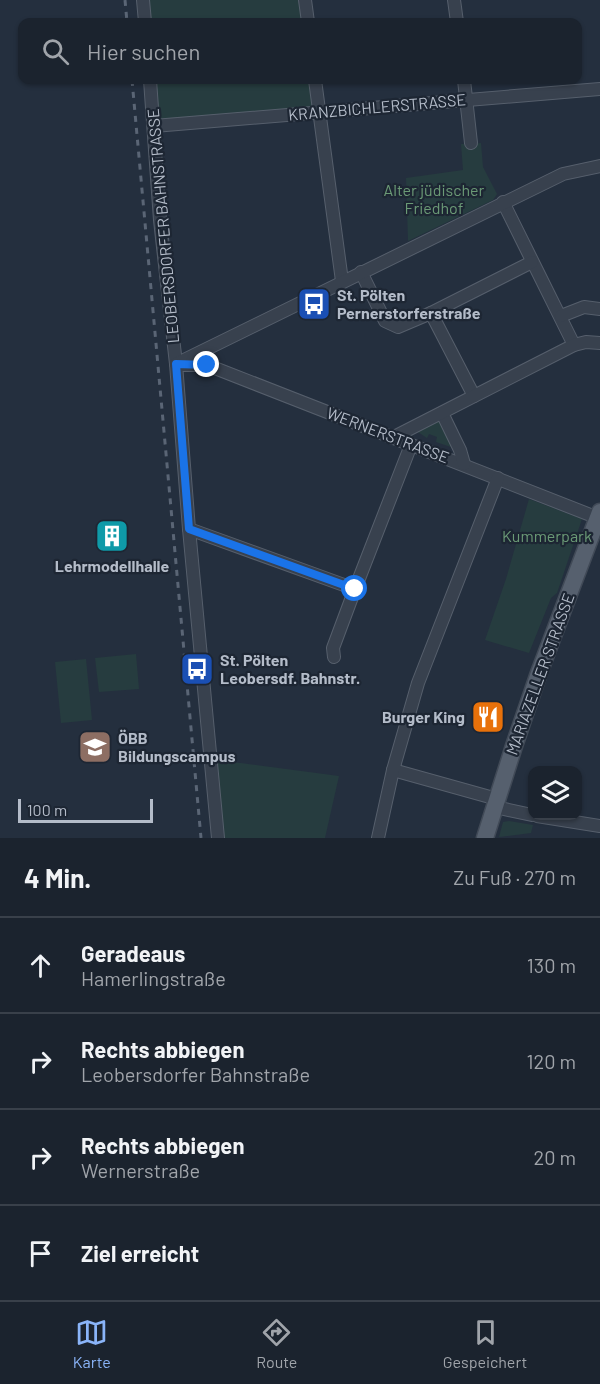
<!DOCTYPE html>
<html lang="de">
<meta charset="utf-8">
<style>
body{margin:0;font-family:Barlow,sans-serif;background:#242b36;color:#f1f3f6}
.controls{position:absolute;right:18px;bottom:18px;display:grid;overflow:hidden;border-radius:12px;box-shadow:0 2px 4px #0004}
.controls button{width:54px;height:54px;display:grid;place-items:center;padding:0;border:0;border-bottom:2px solid #39404a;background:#1b232e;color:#f1f3f6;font:30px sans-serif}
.scale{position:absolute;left:18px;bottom:15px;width:135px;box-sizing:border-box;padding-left:6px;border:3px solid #b4bcc9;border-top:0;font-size:16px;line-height:21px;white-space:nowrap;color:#b4bcc9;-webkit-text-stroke:4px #1d2633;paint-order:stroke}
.stop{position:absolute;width:18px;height:18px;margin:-14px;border:4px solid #1a73e8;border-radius:50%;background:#fff}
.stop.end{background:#1a73e8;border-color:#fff;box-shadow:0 2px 6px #0008}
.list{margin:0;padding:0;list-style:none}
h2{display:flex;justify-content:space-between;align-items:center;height:78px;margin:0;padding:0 24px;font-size:26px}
h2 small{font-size:20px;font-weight:400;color:#a0a4aa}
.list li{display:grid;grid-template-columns:39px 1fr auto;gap:18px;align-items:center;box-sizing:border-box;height:96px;padding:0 24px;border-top:2px solid #39404a}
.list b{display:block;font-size:22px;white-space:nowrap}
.list p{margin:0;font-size:20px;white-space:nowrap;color:#a0a4aa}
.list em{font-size:20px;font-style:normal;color:#a0a4aa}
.icon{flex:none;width:33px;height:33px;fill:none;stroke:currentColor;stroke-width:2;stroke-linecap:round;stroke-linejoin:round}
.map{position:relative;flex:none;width:600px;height:838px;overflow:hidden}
.search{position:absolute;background:#1b232e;box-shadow:0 2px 4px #0004;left:18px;right:18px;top:18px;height:66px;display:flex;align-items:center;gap:15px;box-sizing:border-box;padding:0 21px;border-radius:12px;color:#a0a4aa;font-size:22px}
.sheet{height:462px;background:#1b232e}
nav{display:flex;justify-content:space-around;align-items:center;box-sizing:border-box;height:84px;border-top:2px solid #39404a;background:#1b232e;font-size:16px;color:#a0a4aa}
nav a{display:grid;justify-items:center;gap:3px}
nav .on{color:#8ab4f8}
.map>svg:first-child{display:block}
.green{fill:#263c3f}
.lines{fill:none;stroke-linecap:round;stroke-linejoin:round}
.minor-casing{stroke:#565f6c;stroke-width:14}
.major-casing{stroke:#414a57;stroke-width:19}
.minor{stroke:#38414e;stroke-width:12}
.major{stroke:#56606e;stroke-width:16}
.rail{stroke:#5a6575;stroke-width:3;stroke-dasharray:6 6;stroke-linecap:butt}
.route{stroke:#1a73e8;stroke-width:8}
.labels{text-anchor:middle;stroke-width:4.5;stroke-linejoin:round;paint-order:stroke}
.street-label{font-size:16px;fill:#b4bcc9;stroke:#1d2633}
.park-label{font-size:16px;fill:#6b9a76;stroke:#1d2633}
.poi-label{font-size:16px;font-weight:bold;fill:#b4bcc9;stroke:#1d2633;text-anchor:start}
</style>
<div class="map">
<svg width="600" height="838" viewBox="0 0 600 838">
<rect width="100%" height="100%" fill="#242f3e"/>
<g class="green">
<polygon points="143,0 305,0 308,22 145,22"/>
<polygon points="150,80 315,80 319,112 154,126"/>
<polygon points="481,143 483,167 497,194 493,200 408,241 406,178 463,170 461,144"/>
<polygon points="440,420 452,446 451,447 436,442 437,437 429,434 427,438 418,432"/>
<polygon points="529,499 582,519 557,593 551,598 529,653 485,640 506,579"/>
<polygon points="136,654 139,689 99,692 95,658"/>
<polygon points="86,659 92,720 61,723 55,662"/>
<polygon points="210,759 339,776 325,838 218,838"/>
<polygon points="509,821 533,825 531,833 499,837 503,822"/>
</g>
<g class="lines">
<g class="minor-casing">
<g id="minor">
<polyline points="143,0 145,22"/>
<polyline points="305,0 308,22"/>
<polyline points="454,0 457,22"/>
<polyline points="150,80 160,220 176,364 189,529 218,838"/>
<polyline points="315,80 342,281"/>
<polyline points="464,80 471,143"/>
<polyline points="154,126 600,89"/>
<polyline points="503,202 574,345"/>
<polyline points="361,272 385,321 398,327 431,313 532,262"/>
<polyline points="431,313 474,396"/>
<polyline points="561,316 584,307 600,309"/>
<polyline points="176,364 563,174 600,166"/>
<polyline points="180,365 207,365 598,518"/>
<polyline points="442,413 460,450 464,464"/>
<polyline points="392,438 574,345 586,342 600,343"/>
<polyline points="189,529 355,589"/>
<polyline points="334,657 333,648 355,589 411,445"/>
<polyline points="393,770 497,799"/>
<polyline points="495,807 532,815"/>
<polyline points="537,816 600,826"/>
<polyline points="378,838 393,770 418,683 498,478"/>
</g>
</g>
<g class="major-casing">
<polyline id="major" points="485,838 514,746 539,673 600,512"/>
</g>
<use href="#minor" class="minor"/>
<use href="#major" class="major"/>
<g class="rail">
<polyline points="125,0 127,22"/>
<polyline points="132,80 201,838"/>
</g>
</g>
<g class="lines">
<polyline class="route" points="207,365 176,364 189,529 355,589"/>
</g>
<defs>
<g id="bus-square" transform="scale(1.725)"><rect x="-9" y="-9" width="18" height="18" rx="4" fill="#1a4fb4" stroke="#1d2633"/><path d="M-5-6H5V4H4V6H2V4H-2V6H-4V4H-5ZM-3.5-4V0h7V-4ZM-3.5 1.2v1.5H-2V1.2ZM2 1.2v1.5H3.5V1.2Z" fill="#fff"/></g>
<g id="building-square" transform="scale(1.725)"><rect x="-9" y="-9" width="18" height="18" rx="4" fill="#0f9aa8" stroke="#1d2633"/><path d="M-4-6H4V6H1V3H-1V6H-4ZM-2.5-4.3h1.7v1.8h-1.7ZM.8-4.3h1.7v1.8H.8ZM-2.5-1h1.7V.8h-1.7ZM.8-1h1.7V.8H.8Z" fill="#fff"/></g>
<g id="restaurant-square" transform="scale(1.725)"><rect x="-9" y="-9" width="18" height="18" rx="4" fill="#e8710a" stroke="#1d2633"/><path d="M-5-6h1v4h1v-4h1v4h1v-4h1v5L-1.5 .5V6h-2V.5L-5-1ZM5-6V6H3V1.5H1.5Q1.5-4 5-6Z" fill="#fff"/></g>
<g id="school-square" transform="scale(1.725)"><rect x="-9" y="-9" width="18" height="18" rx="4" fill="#8d6e63" stroke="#1d2633"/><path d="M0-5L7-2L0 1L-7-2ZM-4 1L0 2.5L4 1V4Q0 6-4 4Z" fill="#fff"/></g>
</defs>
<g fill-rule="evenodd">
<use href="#bus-square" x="314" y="304"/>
<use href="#building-square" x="112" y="536"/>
<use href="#bus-square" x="197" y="669"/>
<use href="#restaurant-square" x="488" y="717"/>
<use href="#school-square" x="95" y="747"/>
</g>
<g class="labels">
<g class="street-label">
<text transform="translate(377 107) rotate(-5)" y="6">KRANZBICHLERSTRASSE</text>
<text transform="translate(163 226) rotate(-95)" y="6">LEOBERSDORFER BAHNSTRASSE</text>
<text transform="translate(388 435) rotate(21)" y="6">WERNERSTRASSE</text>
<text transform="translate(540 674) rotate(-70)" y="6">MARIAZELLER STRASSE</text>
</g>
<g class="park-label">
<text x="434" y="196">Alter jüdischer<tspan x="434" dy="18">Friedhof</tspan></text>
<text x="547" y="542">Kummerpark</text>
</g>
<g class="poi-label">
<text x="337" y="301">St. Pölten<tspan x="337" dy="18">Pernerstorferstraße</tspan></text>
<text x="112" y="572" text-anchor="middle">Lehrmodellhalle</text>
<text x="220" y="666">St. Pölten<tspan x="220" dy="18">Leobersdf. Bahnstr.</tspan></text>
<text x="465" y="723" text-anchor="end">Burger King</text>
<text x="118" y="744">ÖBB<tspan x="118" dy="18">Bildungscampus</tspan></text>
</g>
</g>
</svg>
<div class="controls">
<button><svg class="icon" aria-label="layers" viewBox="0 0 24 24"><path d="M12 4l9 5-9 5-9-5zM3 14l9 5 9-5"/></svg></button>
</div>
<div class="scale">100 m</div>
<div class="stop" style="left:355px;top:589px"></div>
<div class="stop end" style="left:207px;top:365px"></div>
<div class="search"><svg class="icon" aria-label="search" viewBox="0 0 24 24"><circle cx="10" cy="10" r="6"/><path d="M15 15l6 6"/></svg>Hier suchen</div>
</div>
<section class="sheet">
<h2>4 Min.<small>Zu Fuß · 270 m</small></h2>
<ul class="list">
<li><svg class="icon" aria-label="ahead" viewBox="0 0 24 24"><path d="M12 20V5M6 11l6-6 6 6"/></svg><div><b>Geradeaus</b><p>Hamerlingstraße</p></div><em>130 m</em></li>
<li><svg class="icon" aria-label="right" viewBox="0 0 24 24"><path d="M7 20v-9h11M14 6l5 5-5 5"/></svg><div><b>Rechts abbiegen</b><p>Leobersdorfer Bahnstraße</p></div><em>120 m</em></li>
<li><svg class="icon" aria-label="right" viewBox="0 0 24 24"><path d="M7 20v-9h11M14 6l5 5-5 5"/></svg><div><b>Rechts abbiegen</b><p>Wernerstraße</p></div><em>20 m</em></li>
<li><svg class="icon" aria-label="arrive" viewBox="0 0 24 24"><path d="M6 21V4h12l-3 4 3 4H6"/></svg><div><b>Ziel erreicht</b></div></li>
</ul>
</section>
<nav>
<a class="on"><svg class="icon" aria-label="map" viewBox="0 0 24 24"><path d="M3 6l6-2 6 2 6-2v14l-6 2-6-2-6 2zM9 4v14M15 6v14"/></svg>Karte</a>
<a><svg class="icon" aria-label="directions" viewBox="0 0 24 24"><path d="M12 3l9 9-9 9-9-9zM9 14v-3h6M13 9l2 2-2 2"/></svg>Route</a>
<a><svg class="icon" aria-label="saved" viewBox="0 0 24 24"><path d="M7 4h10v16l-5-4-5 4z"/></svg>Gespeichert</a>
</nav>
